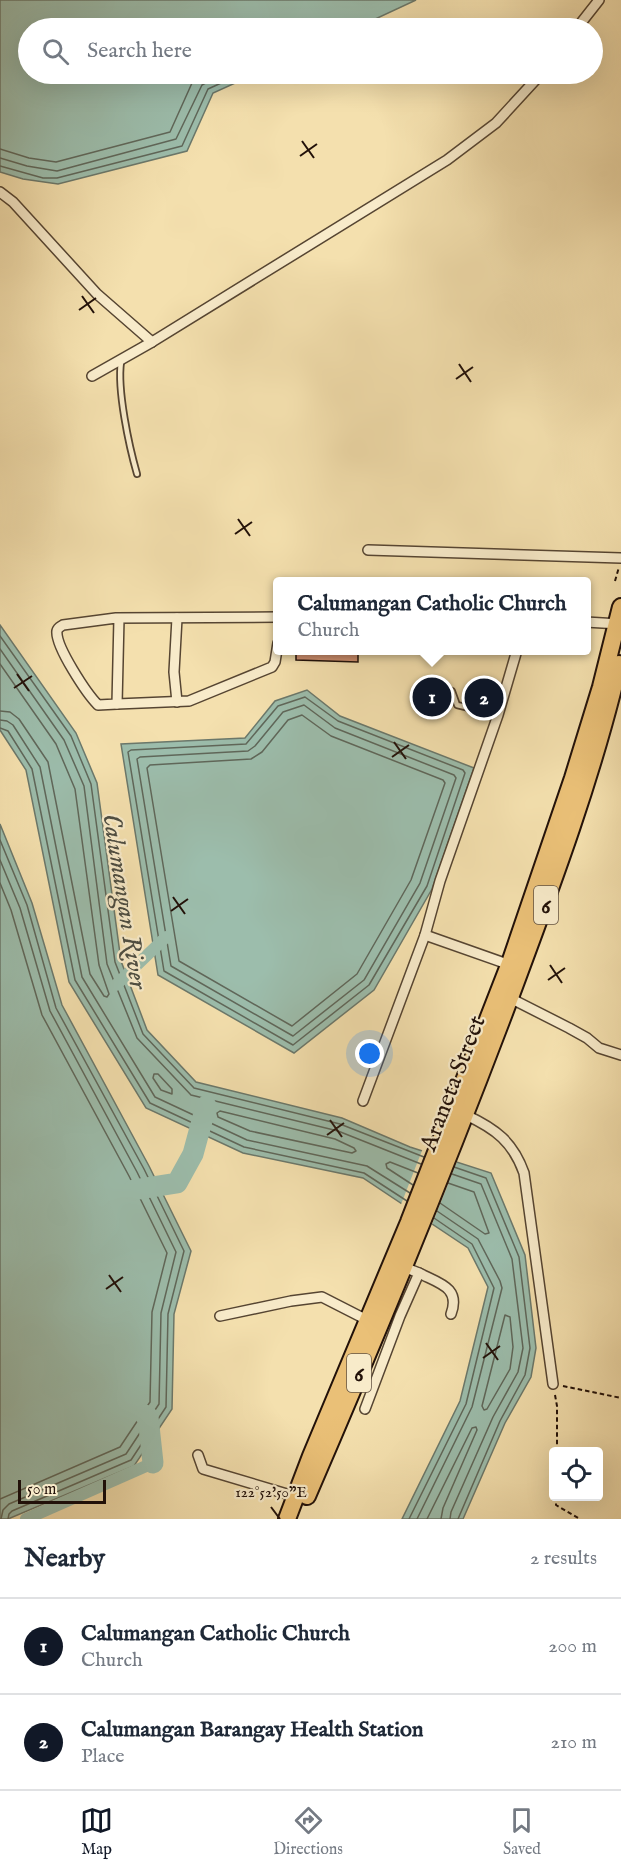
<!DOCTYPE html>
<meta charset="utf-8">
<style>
body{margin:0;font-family:"IM FELL English",serif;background:#f2f2f3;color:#1f2937}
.controls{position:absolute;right:18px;bottom:18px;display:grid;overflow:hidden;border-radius:6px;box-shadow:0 6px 24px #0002}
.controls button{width:54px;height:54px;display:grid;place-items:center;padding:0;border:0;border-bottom:2px solid #e0e1e3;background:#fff;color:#1f2937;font:30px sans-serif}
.scale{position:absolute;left:18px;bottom:15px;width:88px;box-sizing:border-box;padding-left:6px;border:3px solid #221109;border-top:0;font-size:16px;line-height:21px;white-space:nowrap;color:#221109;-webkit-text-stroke:4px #f8ebca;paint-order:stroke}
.you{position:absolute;left:370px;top:1054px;width:21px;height:21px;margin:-15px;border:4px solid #fff;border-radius:50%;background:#1a73e8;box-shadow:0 0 0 9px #1a73e833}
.badge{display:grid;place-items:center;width:39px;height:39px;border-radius:50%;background:#111827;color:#fff;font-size:20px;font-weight:700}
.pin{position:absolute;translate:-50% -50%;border:3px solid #fff;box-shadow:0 2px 6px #0006}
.popup{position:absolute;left:273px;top:577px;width:318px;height:78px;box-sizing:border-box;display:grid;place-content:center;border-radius:6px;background:#fff;filter:drop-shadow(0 2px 4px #0005);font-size:20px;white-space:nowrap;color:#747a83}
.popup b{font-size:22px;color:#1f2937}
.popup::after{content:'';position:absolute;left:50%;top:100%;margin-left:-12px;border:12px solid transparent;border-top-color:#fff}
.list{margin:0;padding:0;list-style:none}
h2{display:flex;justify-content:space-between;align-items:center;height:78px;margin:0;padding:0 24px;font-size:26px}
h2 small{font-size:20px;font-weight:400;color:#747a83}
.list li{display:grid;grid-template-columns:39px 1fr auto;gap:18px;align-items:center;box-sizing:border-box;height:96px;padding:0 24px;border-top:2px solid #e0e1e3}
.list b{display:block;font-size:22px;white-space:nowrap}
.list p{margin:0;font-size:20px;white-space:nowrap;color:#747a83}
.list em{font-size:20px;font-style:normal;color:#747a83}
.icon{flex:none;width:33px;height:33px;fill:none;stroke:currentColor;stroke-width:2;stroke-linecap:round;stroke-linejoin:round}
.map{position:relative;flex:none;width:621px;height:1519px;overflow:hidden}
.search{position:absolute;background:#fff;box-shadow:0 6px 24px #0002;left:18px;right:18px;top:18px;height:66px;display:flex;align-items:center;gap:15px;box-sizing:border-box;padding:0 21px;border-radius:33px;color:#747a83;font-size:22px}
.sheet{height:270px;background:#fff}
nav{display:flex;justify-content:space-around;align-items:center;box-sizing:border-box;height:84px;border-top:2px solid #e0e1e3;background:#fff;font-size:16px;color:#747a83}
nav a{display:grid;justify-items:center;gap:3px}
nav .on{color:#111827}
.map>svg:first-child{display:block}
.water{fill:#9cbdac;stroke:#6b786b;stroke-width:1.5}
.pier{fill:#f4e0ae}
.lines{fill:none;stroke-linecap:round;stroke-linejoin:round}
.shore{stroke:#5f675a;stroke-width:1.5}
.canal{stroke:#9cbdac;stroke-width:12}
.river{stroke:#9cbdac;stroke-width:21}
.building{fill:#d59373;stroke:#221109;stroke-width:1.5}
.lane-casing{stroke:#564532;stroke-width:8}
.street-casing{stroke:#564532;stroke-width:12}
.highway-casing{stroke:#221109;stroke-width:20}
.path{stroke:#221109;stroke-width:2;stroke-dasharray:4.5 3;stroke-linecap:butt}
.lane{stroke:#f8ebca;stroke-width:4.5}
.street{stroke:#f8ebca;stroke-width:9}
.highway{stroke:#eac077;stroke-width:16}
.ticks{fill:none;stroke:#221109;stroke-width:2}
.labels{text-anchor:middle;stroke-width:4.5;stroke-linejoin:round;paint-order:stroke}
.shield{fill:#f8ebca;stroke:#625243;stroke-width:1.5}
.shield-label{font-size:22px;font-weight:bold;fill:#221109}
.street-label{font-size:24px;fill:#221109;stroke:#f8ebca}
.water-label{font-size:26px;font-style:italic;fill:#4d4d42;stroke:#f8ebca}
.ticks-label{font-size:15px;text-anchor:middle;fill:#221109;stroke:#f8ebca;stroke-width:4.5;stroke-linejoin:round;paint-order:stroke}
</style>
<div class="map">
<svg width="621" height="1519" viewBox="0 0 621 1519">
<rect width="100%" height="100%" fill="#f4e0ae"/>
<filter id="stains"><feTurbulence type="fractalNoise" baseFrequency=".00333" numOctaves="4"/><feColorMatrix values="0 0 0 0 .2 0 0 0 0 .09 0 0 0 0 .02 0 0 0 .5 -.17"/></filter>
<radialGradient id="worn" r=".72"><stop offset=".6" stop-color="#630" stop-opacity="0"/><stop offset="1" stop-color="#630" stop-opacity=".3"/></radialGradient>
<g class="water">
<polygon points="0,0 416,0 356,28 28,28 28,74 255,74 213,93 187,151 58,184 23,179 0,172"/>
<polygon points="0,625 76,733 97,783 121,961 147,1030 196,1082 342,1118 410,1147 491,1173 525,1255 536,1348 531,1377 505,1423 463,1519 402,1519 460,1401 488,1287 468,1248 363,1178 243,1153 146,1108 69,982 26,770 0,730"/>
<polygon points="307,690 340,716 474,768 432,889 374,990 294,1053 158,975 121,744 245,738 275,701"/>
<polygon points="0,824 32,903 62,1005 149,1166 191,1251 174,1314 172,1409 134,1466 8,1519 0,1519"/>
</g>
<polygon class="pier" points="423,1148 458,1159 431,1227 400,1207"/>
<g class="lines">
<g class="shore">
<polyline points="0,149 29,158 56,162 170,132 192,83 201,74"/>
<polyline points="0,158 27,166 57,171 176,139 202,85 222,74"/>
<polyline points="0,166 43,178 57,178 182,146 208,89 241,74"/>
<polyline points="0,636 71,736 91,784 115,962 143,1034 194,1088 340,1124 424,1157"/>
<polyline points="0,649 64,740 84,786 107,964 137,1038 191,1095 338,1131 421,1164"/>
<polyline points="0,664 56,744 75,789 99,965 109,994 107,997 104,996 90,974 48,762 19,719 10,712 0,711"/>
<polygon points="305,697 338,721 463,770 465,773 427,886 369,985 293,1045 164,971 128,752 131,750 246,744 278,706"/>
<polygon points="304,705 335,728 454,775 456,778 420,883 364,980 293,1036 171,966 137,759 140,757 248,751 255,746 283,712"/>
<polygon points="302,715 331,736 443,780 445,783 411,880 357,974 292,1026 179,961 147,768 150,765 251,759 262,752 288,720"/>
<polyline points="0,720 7,721 13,725 40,767 82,977 155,1097 247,1140 367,1166 410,1193"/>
<polyline points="0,728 8,731 32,769 75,980 150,1103 244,1147 364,1173 407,1201"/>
<polyline points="0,840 27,905 56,1008 144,1169 184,1251 168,1314 166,1407 131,1460 12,1511 9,1514 8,1519"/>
<polyline points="0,860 20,908 50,1011 137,1172 176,1252 161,1313 159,1404 126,1454 9,1504 3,1510 1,1519"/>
<polyline points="0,883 11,910 42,1015 129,1176 167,1253 152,1312 150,1402 120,1447 0,1499"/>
<polygon points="154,1074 158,1074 172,1089 172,1094 161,1090 153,1078"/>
<polygon points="220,1111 335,1139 354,1148 356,1151 352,1153 250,1131 218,1117 217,1113"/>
<polyline points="454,1167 486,1178 519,1257 530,1348 525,1375 500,1421 458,1519"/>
<polyline points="413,1185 387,1168 386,1164 390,1162 418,1173"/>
<polyline points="440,1203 485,1234 489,1233 474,1192 448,1183"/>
<polygon points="505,1315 510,1317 513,1347 510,1369 487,1409 484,1410 482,1406"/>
<polyline points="409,1519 466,1404 494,1288 472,1244 434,1218"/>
<polyline points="417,1519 472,1407 502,1288 500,1281 478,1239 437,1211"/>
<polyline points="427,1519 472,1428 476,1427 477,1430 443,1508 441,1519"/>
<polyline points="450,1519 451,1512 493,1417 518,1372 523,1348 512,1259 481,1184 452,1174"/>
</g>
<g class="canal">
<polyline points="116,985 166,937"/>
<polyline points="26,1519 153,1463"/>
</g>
<g class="river">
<polyline points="133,1190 177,1183 193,1154 206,1106"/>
<polyline points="145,1415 148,1417 153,1463"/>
</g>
</g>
<g class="building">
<polygon points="296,651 358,651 358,662 296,660"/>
<polygon points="476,689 495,694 492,706 473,701"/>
</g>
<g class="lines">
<g class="lane-casing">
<g id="lane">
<path d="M121 362C117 390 129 446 137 474"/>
<polyline points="428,685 452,691 457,705 498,715"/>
</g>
</g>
<g class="street-casing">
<g id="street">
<polyline points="577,28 599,0"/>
<polyline points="0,192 13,202 97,294 152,342"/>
<polyline points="92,376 152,342 447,160 496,123 541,74"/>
<polyline points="368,550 621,558"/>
<path d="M119 618 117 704 98 705C87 694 55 646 57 631 58 627 60 627 63 625L116 618 278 617"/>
<polyline points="586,622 619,624"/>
<polyline points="177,702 174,672 177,618"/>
<polyline points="117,704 189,701 272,667 275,662 278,643"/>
<polyline points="425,935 513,966"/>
<polyline points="506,996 569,1028 587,1038 599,1048 621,1055"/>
<polyline points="363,1101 425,935 440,881 498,715 517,650"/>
<path d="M466 1115C496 1129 513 1142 524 1173L553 1384"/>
<path d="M419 1273C438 1283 461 1287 451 1314"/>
<polyline points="220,1316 291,1301 322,1297 371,1322"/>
<polyline points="365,1409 400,1316 419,1273 401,1266"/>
<polyline points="198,1455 203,1469 297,1497"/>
</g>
</g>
<g class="highway-casing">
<g id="highway">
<path d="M307 1496C378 1332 446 1167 509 1000 550 890 592 779 619 664"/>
<polyline points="287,1519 311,1456 409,1222 510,963 573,778 601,687 621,607"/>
</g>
</g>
<g class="path">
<polyline points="615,581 619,567"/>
<polyline points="563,1386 621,1398"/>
<polyline points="555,1395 557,1406 557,1452"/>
<polyline points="556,1496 556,1505 580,1519"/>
</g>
<use href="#lane" class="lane"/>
<use href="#street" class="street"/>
<use href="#highway" class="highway"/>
</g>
<path class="ticks" d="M302 141 314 158M300 156 317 144M82 296 94 313M79 310 96 298M459 364 471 382M456 379 473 367M238 519 250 536M235 534 252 522M17 674 29 691M14 688 32 676M394 742 406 759M392 757 409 745M173 897 185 914M171 911 188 899M550 965 562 983M548 980 565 968M330 1120 342 1137M327 1135 344 1123M109 1275 121 1292M106 1289 123 1277M486 1343 498 1360M483 1358 500 1346M271 1507 280 1519"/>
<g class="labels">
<g class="shield">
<rect x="534" y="886" width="24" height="38" rx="4.5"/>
<rect x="347" y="1354" width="24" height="38" rx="4.5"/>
</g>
<g class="shield-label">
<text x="546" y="913">6</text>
<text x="359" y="1381">6</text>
</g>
<g class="street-label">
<text transform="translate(452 1083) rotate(-69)" y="8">Araneta Street</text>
</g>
<g class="water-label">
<text transform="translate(126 901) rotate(81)" y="9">Calumangan River</text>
</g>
</g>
<g class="ticks-label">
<text x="271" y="1497">122°52'50"E</text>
</g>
<rect width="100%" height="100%" filter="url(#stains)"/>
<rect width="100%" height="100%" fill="url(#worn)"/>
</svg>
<div class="controls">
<button><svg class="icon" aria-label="locate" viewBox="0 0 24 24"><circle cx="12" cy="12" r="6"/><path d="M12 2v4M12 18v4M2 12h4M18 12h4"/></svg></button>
</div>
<div class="scale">50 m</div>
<div class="you"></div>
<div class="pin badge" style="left:432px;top:697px">1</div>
<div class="popup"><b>Calumangan Catholic Church</b>Church</div>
<div class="pin badge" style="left:484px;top:698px">2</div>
<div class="search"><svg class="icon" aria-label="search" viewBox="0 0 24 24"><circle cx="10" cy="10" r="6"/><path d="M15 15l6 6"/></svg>Search here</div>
</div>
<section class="sheet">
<h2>Nearby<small>2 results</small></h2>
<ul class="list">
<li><span class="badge">1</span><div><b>Calumangan Catholic Church</b><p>Church</p></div><em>200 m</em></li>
<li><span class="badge">2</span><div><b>Calumangan Barangay Health Station</b><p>Place</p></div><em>210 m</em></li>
</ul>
</section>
<nav>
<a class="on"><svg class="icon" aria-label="map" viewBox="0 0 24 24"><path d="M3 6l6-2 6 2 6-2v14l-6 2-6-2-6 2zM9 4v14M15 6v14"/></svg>Map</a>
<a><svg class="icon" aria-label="directions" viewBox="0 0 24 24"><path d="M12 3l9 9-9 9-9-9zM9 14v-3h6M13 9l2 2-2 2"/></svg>Directions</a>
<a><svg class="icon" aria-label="saved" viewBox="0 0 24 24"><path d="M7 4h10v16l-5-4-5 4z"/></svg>Saved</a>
</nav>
